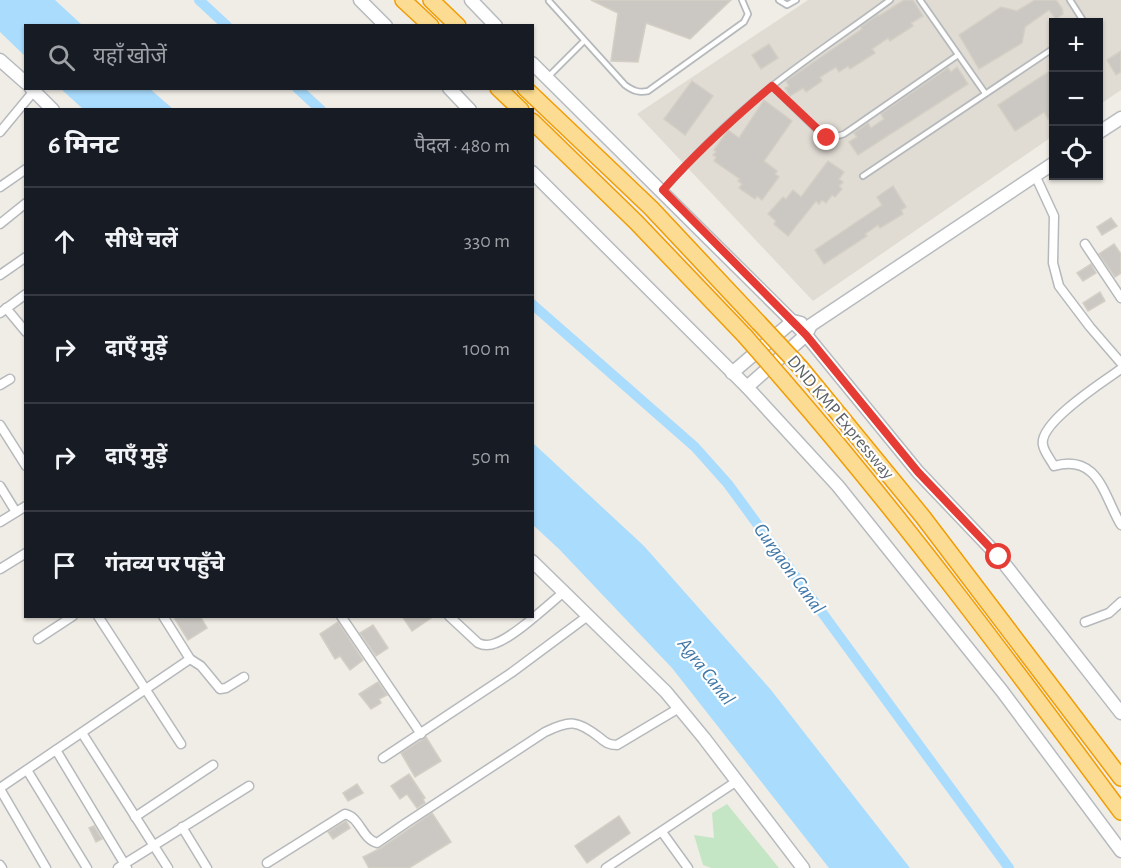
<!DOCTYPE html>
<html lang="hi">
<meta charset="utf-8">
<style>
body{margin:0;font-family:"Alegreya Sans","Noto Sans Devanagari",sans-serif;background:#242831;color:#f1f3f6}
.controls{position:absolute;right:18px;top:18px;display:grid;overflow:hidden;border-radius:0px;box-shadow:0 2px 4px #0004}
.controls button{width:54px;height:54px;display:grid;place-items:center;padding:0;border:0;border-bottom:2px solid #363941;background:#171b24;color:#f1f3f6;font:30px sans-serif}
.stop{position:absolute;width:18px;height:18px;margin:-14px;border:4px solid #e63c36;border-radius:50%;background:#fff}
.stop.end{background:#e63c36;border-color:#fff;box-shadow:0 2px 6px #0008}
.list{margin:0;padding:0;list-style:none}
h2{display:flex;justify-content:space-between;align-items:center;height:78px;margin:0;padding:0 24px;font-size:26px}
h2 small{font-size:20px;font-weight:400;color:#9ea1a6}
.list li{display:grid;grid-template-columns:39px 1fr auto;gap:18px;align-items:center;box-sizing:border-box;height:108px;padding:0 24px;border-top:2px solid #363941}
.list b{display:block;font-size:22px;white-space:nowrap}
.list em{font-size:20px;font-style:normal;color:#9ea1a6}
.icon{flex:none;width:33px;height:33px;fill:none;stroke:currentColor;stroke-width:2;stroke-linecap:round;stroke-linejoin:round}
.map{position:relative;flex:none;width:1121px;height:868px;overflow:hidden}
.search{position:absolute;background:#171b24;box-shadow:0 2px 4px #0004;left:24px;top:24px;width:510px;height:66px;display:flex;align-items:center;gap:15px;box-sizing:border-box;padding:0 21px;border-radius:0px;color:#9ea1a6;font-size:22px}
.panel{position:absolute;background:#171b24;box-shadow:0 2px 4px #0004;left:24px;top:108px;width:510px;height:510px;border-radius:0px}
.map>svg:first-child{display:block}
.education{fill:#e0dcd4}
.green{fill:#c5e6c4}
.water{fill:#a9dcfd}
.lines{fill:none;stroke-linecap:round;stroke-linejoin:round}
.canal{stroke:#a9dcfd;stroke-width:10}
.building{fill:#cbc8c3;stroke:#d4cfc5;stroke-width:1.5}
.lane-casing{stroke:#b6b9bc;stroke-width:8}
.street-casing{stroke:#b6b9bc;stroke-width:11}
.secondary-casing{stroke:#b7bbbf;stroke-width:15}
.highway-casing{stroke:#f19d05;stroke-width:18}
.lane{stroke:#fff;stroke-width:4.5}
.street{stroke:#fff;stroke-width:8}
.secondary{stroke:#fff;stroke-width:12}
.highway{stroke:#fbdc92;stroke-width:15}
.highway-bridge-casing{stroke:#f19d05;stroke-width:18;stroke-linecap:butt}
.highway-bridge{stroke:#fbdc92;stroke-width:15}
.route{stroke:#e63c36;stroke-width:8}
.labels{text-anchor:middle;stroke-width:4.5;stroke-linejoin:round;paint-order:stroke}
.street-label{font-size:18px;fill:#5e6266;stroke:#fff}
.water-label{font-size:20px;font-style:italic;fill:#4178a7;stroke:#fff}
</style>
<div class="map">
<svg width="1121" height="868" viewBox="0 0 1121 868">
<rect width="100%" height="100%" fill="#f0ede6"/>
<polygon class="education" points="808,0 1121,0 1121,90 1099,105 1098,22 1054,22 1053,136 813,301 637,114"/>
<polygon class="green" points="727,804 779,868 711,868 703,865 694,835 714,838 712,813"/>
<g class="water">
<polygon points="0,0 55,0 82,25 26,26 25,56 0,32"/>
<polygon points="61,89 150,89 173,109 83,109"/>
<polygon points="533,443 644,546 771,690 910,868 829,868 672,668 559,549 533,525"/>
</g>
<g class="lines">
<g class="canal">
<polyline points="199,0 227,26"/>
<polyline points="297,88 321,110"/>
<polyline points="532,304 695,447 728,484 1009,868"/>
</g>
</g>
<g class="building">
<polygon points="591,0 731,0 690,39 646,23 638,62 611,61 618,13"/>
<polygon points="904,0 913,0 923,16 911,23 913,26 890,41 888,38 872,49 875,53 850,69 848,66 839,72 836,67 820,77 822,81 806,92 803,88 790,96 785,88 789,86 786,81 862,29 861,27 878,15 879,16"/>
<polygon points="1035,0 1056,0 1062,8 1063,14 1056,19 1049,10 1025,27 1022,43 979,69 959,35 1001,7 1017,11"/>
<polygon points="769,44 778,58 761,69 752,55"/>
<polygon points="1121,51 1121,72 1116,75 1107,60"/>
<polygon points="957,67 968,84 858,155 849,142 857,137 854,133 868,123 871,128 884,119 881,114 948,68 951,72"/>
<polygon points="1053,69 1053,115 1048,119 1044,112 1015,131 998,105"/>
<polygon points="692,81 713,96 685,135 664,119"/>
<polygon points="764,100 792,121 764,161 777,171 775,174 779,177 762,200 757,196 755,199 739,188 742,184 738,181 740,179 714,161 716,157 713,155 716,152 714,150 728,130 739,138"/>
<polygon points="828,161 844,172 839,179 843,182 839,186 842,189 835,197 832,195 826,203 822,200 819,204 816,201 788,236 774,224 776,221 768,214 783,197 786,199 793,190 801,197"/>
<polygon points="893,186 906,207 901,210 903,214 880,228 878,225 865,234 867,236 824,264 815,250 882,205 877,197"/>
<polygon points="1111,218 1117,226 1102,235 1097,227"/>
<polygon points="1114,244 1121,254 1121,273 1115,277 1099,254"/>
<polygon points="1091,264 1096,273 1083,281 1077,273"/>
<polygon points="1100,292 1105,301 1088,311 1083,303"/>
<polygon points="173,616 200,616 207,628 188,640"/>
<polygon points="402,616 434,616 412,631"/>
<polygon points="338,622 363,660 350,670 340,656 335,659 320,634"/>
<polygon points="373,625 388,648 376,656 360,633"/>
<polygon points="378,682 387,695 379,699 381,703 371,709 359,694"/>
<polygon points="426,737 441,761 415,777 401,753"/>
<polygon points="409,774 425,798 423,799 425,803 417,808 407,794 400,799 391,786"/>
<polygon points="357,784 363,793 348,801 343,793"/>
<polygon points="432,813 451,842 409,868 369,868 363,857 381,848"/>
<polygon points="619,816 630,833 587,863 575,846"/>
<polygon points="346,821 350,828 333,839 328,832"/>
<polygon points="94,826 102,839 96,842 89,828"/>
</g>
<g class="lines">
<g class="lane-casing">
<g id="lane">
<polyline points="779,0 787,5 796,0"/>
<polyline points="920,0 985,93"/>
<polyline points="1070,0 1084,22"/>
<path d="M549 1 625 85C633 91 639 93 648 91L744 22 748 14 742 0"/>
<polyline points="548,77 584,41"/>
<polyline points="772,86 822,135 831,138 844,134 958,55"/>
<polyline points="863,176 1054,48"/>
<path d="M663 190C695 154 734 116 772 86 810 56 851 29 890 0"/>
</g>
</g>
<g class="street-casing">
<g id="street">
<polyline points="0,132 34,91"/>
<polyline points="1035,175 1054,216 1053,263 1059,286 1090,327 1121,363"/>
<polyline points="0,187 26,169"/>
<polyline points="0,224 26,203"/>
<polyline points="1085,244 1121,298"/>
<polyline points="0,275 26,257"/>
<polyline points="6,308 26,332"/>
<polyline points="0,313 26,294"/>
<path d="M1121 369C1104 381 1038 423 1043 445 1044 452 1051 460 1054 466 1099 453 1104 497 1121 525"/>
<polyline points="0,385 10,379"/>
<polyline points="0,425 26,466"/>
<polyline points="0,486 16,512"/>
<polyline points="0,522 26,506"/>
<polyline points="0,569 26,553"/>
<polyline points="98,616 181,744"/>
<polyline points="341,616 421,734"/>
<path d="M449 616 478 643C484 646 489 646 496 643 515 636 548 605 565 591"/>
<polyline points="1085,622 1109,613 1121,602"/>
<polyline points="38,639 73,616"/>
<polyline points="190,659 201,666 220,689 226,688 244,677"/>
<polyline points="82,733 168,868"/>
<polyline points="56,750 127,868"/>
<polyline points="383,758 511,673 589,615"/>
<polyline points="27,770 87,868"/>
<polyline points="0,788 190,659 163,616"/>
<polyline points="0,789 46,868"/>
<polyline points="135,817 213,765"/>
<polyline points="182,827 207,868"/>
<polyline points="662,832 688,868"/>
<path d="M267 863 345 814C360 817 362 839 377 843L406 823 545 732C570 720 577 720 599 737 605 742 608 745 617 745L679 708"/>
<polyline points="0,865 2,868"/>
<polyline points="118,868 249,786"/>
<polyline points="606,868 737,781"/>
</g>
</g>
<g class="secondary-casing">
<g id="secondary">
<polyline points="360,0 386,26"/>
<polyline points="471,0 496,26"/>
<polyline points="0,60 26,83"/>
<polyline points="532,63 806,335 918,472 999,557 1121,713"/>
<polyline points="31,88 53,110"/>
<polyline points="449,88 470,110"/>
<polyline points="1098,133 1121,118"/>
<polyline points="532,172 747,387 838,486 1002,691 1121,851"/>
<polyline points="732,373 793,321 801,323"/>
<polyline points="747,387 806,335 811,325 1054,163"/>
<polyline points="532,561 666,692 704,738 803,868"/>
</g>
</g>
<g class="highway-casing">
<g id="highway">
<polyline points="403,0 431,26"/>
<polyline points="431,0 458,26"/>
<polyline points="498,88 521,110"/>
<polyline points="525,88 651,208 759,323"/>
<polyline points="532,121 636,222 745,336"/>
<polyline points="801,368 923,517 1121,778"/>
<path d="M785 382C904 519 1013 666 1121 812"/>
</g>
</g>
<use href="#lane" class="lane"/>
<use href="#street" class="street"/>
<use href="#secondary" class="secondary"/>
<use href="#highway" class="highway"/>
<g class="highway-bridge-casing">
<g id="highway-bridge">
<polyline points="759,323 801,368"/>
<polyline points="745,336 785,382"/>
</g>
</g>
<use href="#highway-bridge" class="highway-bridge"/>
</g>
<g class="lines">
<path class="route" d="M827 138 772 86C734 118 696 153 663 190L806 335 918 472 999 557"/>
</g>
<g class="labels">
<g class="street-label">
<text transform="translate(841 417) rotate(50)" y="6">DND KMP Expressway</text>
</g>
<g class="water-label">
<text transform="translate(790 568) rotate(54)" y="7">Gurgaon Canal</text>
<text transform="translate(707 671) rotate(52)" y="7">Agra Canal</text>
</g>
</g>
</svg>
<div class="controls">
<button>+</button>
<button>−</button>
<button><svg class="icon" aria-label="locate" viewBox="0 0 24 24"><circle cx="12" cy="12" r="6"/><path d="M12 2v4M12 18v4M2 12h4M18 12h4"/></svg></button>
</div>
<div class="stop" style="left:999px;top:557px"></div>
<div class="stop end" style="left:827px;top:138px"></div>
<div class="search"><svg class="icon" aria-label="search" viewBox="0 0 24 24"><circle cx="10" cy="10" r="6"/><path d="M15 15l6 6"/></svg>यहाँ खोजें</div>
<section class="panel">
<h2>6 मिनट<small>पैदल · 480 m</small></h2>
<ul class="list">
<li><svg class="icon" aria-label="ahead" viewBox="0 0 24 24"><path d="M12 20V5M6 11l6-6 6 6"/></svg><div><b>सीधे चलें</b></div><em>330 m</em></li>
<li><svg class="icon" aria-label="right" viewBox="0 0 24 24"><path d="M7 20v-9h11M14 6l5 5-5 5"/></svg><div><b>दाएँ मुड़ें</b></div><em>100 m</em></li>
<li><svg class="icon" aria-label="right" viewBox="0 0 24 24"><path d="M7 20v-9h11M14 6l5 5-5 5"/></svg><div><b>दाएँ मुड़ें</b></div><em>50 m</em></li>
<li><svg class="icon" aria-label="arrive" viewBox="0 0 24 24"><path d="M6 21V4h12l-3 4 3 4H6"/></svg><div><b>गंतव्य पर पहुँचे</b></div></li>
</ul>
</section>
</div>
